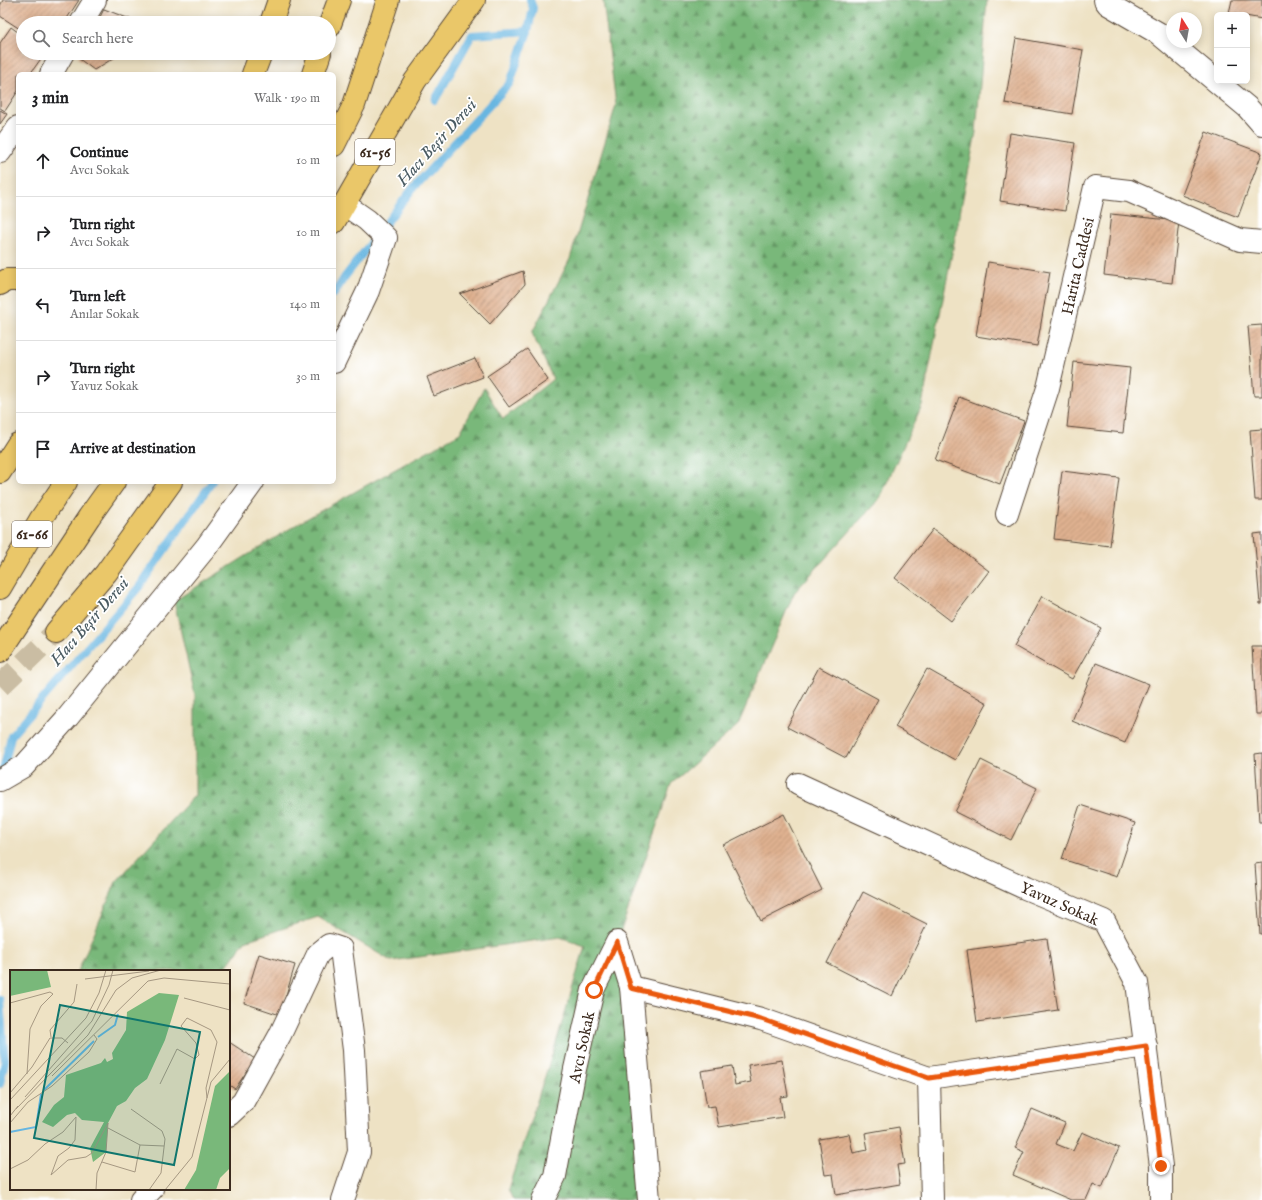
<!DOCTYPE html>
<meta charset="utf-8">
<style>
body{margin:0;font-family:"IM FELL English",serif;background:#f6f6f6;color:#202124}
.controls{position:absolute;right:12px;top:12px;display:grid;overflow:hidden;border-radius:6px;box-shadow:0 2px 10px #0003}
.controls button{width:36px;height:36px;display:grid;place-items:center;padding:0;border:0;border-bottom:1px solid #e0e0e0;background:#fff;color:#202124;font:20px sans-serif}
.compass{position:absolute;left:1166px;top:12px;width:36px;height:36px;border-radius:50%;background:#fff;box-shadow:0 2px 10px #0003;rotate:349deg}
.stop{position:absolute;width:12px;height:12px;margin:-9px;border:3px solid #ea580c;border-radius:50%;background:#fff}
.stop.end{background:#ea580c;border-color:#fff;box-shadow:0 1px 4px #0008}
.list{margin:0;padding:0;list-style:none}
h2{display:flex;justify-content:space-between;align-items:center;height:52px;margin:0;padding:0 16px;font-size:17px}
h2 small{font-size:13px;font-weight:400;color:#757577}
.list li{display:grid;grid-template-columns:26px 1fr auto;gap:12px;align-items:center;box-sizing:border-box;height:72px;padding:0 16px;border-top:1px solid #e0e0e0}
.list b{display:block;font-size:15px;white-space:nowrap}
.list p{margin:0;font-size:13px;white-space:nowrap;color:#757577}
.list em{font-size:13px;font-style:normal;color:#757577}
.icon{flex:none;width:22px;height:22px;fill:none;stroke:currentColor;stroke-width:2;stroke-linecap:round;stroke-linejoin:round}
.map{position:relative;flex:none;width:1262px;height:1200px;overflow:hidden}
.search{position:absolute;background:#fff;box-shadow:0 2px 10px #0003;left:16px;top:16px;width:320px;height:44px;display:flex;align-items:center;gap:10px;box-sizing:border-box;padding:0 14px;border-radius:22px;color:#757577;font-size:15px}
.panel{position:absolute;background:#fff;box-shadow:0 2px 10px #0003;left:16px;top:72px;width:320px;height:412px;border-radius:6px}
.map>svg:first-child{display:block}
.forest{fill:url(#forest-firs);stroke:#5a714c}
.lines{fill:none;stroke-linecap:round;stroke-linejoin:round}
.stream{stroke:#67b6e1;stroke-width:8}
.building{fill:url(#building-hatch)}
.primary-tunnel{stroke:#cabda3;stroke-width:22;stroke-dasharray:22 11;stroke-linecap:butt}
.minor-casing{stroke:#564637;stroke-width:24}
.tertiary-casing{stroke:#564637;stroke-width:24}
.primary-casing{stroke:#564637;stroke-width:24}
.trunk-casing{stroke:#564637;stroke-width:24}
.minor{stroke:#fff;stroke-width:22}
.tertiary{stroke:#fff;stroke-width:22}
.primary{stroke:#eac769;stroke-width:22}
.trunk{stroke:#eac769;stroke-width:22}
.route{stroke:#ea580c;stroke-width:5}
.labels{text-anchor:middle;stroke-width:3.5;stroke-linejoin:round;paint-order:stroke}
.shield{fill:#fff;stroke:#766a62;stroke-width:1}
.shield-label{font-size:15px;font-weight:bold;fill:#3b2a1e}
.street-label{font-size:16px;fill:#3b2a1e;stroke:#fff}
.water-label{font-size:17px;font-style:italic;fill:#4a5b62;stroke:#fff}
.inset-river{fill:none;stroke:#67b6e1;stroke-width:2}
.inset-road{fill:none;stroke:#a69882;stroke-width:1}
.view{fill:#0f766e;fill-opacity:0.15;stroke:#0f766e;stroke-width:2}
.inset-edge{fill:none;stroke:#3b2a1e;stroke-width:2}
</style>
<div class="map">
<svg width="1262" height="1200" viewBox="0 0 1262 1200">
<defs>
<pattern id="forest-firs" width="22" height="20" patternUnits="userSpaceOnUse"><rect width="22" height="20" fill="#79b87a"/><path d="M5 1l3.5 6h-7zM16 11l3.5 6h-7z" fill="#649663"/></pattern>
<pattern id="building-hatch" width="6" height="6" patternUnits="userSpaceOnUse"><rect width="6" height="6" fill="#dfb190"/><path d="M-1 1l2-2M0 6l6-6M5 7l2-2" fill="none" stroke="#b69075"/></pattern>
</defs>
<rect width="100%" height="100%" fill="#fff"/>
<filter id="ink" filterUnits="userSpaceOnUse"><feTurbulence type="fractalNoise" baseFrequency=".025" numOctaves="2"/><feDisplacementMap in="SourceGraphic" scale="8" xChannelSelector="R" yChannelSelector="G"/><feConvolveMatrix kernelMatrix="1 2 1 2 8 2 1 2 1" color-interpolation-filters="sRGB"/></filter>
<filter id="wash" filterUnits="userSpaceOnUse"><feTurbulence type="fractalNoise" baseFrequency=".012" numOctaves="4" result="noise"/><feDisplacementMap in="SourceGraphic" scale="16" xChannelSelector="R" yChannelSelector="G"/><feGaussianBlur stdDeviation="0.9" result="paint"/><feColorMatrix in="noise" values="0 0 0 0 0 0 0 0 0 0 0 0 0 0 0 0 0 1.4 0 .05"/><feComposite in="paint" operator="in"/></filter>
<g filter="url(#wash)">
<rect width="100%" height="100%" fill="#eee2c4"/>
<polygon class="forest" points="603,0 987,0 976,132 922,405 880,498 794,593 738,725 671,784 617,942 646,1200 513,1200 508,1189 556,1043 585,946 560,937 391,961 318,917 245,941 223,971 78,971 116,882 195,795 195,695 174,601 299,523 460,433 484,388 503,419 553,379 532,333 570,259 616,105"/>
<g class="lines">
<g class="stream">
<polyline points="435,100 472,35 528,31"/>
<polyline points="334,294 344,278 413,188 510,83 528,31 533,8 530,0"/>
<polyline points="2,776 11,736 139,587 212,482"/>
<polyline points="0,1000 5,1061 0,1084"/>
</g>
</g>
<g id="blocks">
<g class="building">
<polygon points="3,0 79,0 64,23 23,23 23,31 0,16 0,6"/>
<polygon points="1232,0 1262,0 1262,19 1229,13"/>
<polygon points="104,9 140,23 97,23"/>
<polygon points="11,27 23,36 23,53 45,53 30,74 18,74 18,91 5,111 0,108 0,43"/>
<polygon points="1016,38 1083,50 1072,114 1005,103"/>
<polygon points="80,53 122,53 94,70 78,58"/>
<polygon points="0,110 7,114 0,124"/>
<polygon points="1206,132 1262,153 1238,217 1182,195"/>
<polygon points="1010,133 1075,143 1065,211 1000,201"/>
<polygon points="1111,214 1179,221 1172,283 1104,275"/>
<polygon points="988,262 1050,272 1037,346 976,336"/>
<polygon points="523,271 525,284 490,324 460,294"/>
<polygon points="1262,325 1262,396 1254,396 1248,326"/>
<polygon points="527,349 548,380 509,407 487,376"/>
<polygon points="475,358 483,377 434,396 427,377"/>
<polygon points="1074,362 1130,368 1123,433 1067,427"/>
<polygon points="959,397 1024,421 1000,484 935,460"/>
<polygon points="1262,429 1262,500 1255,500 1250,430"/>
<polygon points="1062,471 1119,478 1110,546 1054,539"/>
<polygon points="933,529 989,571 951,621 895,578"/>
<polygon points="1262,533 1262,604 1260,604 1254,534"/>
<polygon points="1042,596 1101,628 1072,679 1014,646"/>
<polygon points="1252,646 1262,646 1262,714 1256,714"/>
<polygon points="1096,663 1149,684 1125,743 1072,721"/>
<polygon points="819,667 878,699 846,758 787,727"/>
<polygon points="927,669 987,703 955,760 895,727"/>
<polygon points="1262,753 1262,822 1259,822 1255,754"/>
<polygon points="981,760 1037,788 1011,840 955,812"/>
<polygon points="1080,805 1135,823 1117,877 1062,859"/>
<polygon points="784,814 822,890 761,921 723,845"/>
<polygon points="1262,863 1262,934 1260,934 1255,864"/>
<polygon points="863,892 927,924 892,996 827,963"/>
<polygon points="1047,939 1058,1010 977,1022 967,950"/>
<polygon points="259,954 295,965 280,1015 244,1003"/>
<polygon points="229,1042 255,1059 235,1089 229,1085"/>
<polygon points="782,1060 788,1096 780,1097 783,1117 719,1127 715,1106 707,1107 701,1071 732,1066 735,1085 751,1082 748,1065"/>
<polygon points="1032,1109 1065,1123 1056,1144 1073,1151 1082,1132 1119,1148 1102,1188 1093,1184 1086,1200 1071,1200 1013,1175 1024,1152 1015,1148"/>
<polygon points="899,1127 905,1164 897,1165 900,1184 836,1195 833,1174 825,1175 819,1139 849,1134 853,1153 868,1150 865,1133"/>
</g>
</g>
</g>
<g filter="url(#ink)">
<use href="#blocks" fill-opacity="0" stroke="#564637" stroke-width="1"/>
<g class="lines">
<polyline class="primary-tunnel" points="0,686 56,632"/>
<g class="minor-casing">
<g id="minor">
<polyline points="81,23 95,0"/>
<polyline points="51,74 63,53"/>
<polyline points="0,152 18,127"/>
<polyline points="334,362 368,291 386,238 367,220 344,204"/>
<polyline points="0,780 24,766 68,717 207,546 253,482"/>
<polyline points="798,784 1025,888 1104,921 1137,983 1161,1166 1161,1200"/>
<polyline points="631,987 761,1019 929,1078 1146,1046"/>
<polyline points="929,1078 932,1200"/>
<polyline points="229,1115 243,1102 280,1035 318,954 329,945 341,949 354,1050 359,1152 343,1200"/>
<polyline points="141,1200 152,1189"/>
<polyline points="543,1200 555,1176 575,1069 593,990 617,942 631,987 649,1200"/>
</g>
</g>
<g class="tertiary-casing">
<g id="tertiary">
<polyline points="1105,0 1108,4 1158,33 1247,107 1262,124"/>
<polyline points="1007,514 1048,388 1095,187 1129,191 1240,240 1262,242"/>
</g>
</g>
<g class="primary-casing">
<g id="primary">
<polyline points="271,23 279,0"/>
<polyline points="329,27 339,0"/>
<polyline points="253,74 261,53"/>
<polyline points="313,74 320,53"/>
<polyline points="334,222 415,81 474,0"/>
<polyline points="0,284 7,280 18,280"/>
<polyline points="0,472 18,444"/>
<polyline points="0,588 40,520 66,482"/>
<polyline points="56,632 106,573 171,482"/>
</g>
</g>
<g class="trunk-casing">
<g id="trunk">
<polyline points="334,145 354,105 388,0"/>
<polyline points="0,651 89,517 114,482"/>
</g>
</g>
<use href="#minor" class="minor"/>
<use href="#tertiary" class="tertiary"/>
<use href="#primary" class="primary"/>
<use href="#trunk" class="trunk"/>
</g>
</g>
<g class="lines" filter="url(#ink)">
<polyline class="route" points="594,990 617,942 631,988 761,1019 929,1078 1146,1046 1161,1166"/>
</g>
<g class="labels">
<g class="shield">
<rect x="355" y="139" width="40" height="26" rx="3"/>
<rect x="12" y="521" width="40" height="26" rx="3"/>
</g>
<g class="shield-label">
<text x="375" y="157">61-56</text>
<text x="32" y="539">61-66</text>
</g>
<g class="street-label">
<text transform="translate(1077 266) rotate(-77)" y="6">Harita Caddesi</text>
<text transform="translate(1060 903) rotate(24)" y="6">Yavuz Sokak</text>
<text transform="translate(581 1047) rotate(-78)" y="6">Avcı Sokak</text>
</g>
<g class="water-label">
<text transform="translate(436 142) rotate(-48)" y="6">Hacı Beşir Deresi</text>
<text transform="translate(89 621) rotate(-49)" y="6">Hacı Beşir Deresi</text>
</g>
</g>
<g transform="translate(10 970)">
<rect width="220" height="220" fill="#eee2c4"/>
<path d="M0 0H37L41 17 0 26ZM149 23 169 25 155 70 137 109 125 118 116 131 107 136 98 153 96 182 83 192 80 178 94 152 72 150 65 143 57 145 43 157 32 152 44 135 54 127 56 105 91 93 95 88 97 92 103 89 102 83 116 60 117 42ZM220 101V198L210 208 206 220H174L186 200 205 116Z" fill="#79b87a"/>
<path class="inset-river" d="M88 67 105 55 108 44M34 120 84 71M0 162 26 157 31 124"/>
<path class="inset-road" d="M75 9 139 1M174 28 220 40M0 33 40 22 43 24 31 36 20 59 17 104M41 67 40 60 64 32 67 14M42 106 138 11 154 8 220 14M150 114 167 79 185 89 189 85 186 73 171 56 177 48 201 60 207 72 196 118 197 128M0 123 22 97 40 68H52L58 73M15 127 82 51 99 15 103 0M0 130 76 48 89 23 96 0M6 139 78 65 106 20 122 8 151 0M121 139 152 161 155 169 151 203 139 220M0 146 8 136M0 153 18 132 42 116 79 82 87 69 84 65M98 158 130 175 154 176M92 192 125 202 130 175M0 199 18 190 35 174 53 162 66 147 65 170 59 178 48 186 41 205 58 190 76 187 82 183 98 153 96 182 87 203 86 220M155 220 182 187 201 112 220 89"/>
<path class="view" d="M50 35 190 62 164 195 24 168Z"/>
<rect width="220" height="220" class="inset-edge"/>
</g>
</svg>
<div class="controls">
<button>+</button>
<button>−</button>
</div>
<svg class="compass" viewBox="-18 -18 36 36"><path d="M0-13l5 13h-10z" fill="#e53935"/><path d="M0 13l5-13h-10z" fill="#757577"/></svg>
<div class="stop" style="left:594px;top:990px"></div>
<div class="stop end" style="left:1161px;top:1166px"></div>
<div class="search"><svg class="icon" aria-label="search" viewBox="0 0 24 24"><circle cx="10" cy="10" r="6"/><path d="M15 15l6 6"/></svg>Search here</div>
<section class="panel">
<h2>3 min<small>Walk · 190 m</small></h2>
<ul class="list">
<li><svg class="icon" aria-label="ahead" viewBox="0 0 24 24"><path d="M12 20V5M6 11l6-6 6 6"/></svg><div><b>Continue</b><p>Avcı Sokak</p></div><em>10 m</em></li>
<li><svg class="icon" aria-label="right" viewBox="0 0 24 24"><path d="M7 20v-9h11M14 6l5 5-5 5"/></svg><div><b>Turn right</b><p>Avcı Sokak</p></div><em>10 m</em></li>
<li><svg class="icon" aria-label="left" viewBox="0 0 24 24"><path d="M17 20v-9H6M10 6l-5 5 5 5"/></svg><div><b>Turn left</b><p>Anılar Sokak</p></div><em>140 m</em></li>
<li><svg class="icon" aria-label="right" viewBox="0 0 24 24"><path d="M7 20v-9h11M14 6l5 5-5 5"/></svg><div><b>Turn right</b><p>Yavuz Sokak</p></div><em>30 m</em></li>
<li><svg class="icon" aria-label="arrive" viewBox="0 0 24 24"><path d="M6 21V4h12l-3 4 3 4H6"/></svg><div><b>Arrive at destination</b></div></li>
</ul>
</section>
</div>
